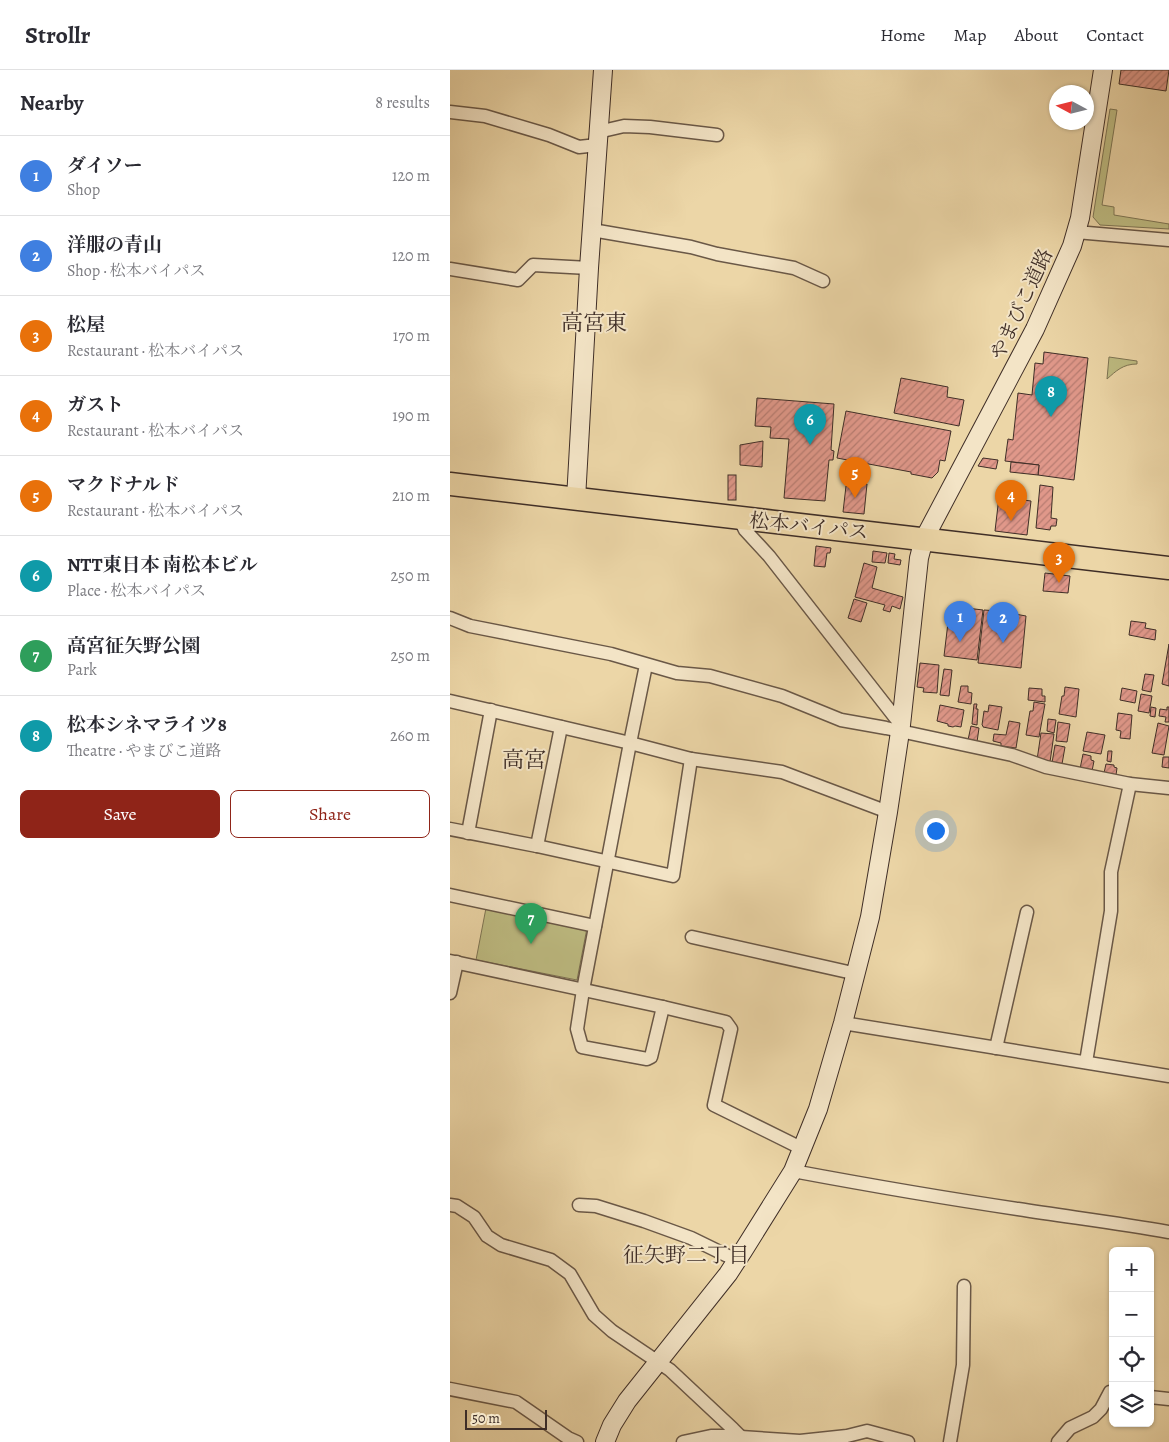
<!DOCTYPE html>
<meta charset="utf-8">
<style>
body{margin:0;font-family:Alegreya,"Noto Serif JP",serif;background:#f7f7f7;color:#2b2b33}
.controls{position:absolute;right:15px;bottom:15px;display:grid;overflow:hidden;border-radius:8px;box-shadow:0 1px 4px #0004}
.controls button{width:45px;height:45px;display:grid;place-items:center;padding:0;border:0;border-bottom:1px solid #e1e1e2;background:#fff;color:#2b2b33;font:25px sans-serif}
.compass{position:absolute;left:599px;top:15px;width:45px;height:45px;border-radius:50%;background:#fff;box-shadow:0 1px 4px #0004;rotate:277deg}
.scale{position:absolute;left:15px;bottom:12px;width:82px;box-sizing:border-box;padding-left:5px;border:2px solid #3f2e27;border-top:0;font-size:14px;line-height:18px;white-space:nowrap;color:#3f2e27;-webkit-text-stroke:4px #f3e4c6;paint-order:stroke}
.you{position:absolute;left:485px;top:760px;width:18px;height:18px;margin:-12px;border:4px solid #fff;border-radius:50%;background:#1a73e8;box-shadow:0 0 0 8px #1a73e833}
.badge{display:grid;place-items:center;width:32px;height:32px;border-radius:50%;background:#8f2418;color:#fff;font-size:16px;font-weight:700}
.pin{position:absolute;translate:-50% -41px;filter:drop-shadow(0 1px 2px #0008)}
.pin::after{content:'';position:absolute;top:26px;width:18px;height:15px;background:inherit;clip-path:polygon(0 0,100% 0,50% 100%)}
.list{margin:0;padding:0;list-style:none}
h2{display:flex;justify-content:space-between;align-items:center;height:65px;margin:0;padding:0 20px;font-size:21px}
h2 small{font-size:16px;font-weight:400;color:#7c7c81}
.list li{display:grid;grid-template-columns:32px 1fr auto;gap:15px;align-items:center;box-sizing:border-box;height:80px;padding:0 20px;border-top:1px solid #e1e1e2}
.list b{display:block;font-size:19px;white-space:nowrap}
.list p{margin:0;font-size:16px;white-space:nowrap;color:#7c7c81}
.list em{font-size:16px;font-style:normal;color:#7c7c81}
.actions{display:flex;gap:10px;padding:15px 20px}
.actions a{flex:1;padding:11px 0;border:1px solid #8f2418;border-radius:8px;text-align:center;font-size:18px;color:#8f2418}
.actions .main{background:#8f2418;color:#fff}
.icon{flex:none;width:28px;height:28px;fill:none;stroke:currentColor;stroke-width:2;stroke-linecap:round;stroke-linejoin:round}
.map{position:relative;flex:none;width:719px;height:1372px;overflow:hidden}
header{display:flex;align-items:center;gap:30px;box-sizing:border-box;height:70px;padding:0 25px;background:#fff;border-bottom:1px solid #e1e1e2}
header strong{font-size:24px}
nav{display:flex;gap:28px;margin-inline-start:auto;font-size:18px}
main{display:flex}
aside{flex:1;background:#fff}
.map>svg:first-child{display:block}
.green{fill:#bebc82;stroke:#7e7554}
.building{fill:url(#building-hatch);stroke:#3f2e27}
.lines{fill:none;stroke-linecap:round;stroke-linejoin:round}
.street-casing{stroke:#6a5847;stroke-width:15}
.secondary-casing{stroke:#3f2e27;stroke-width:20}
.highway-casing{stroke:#3f2e27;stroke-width:25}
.street{stroke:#f3e4c6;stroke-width:12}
.secondary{stroke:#f3e4c6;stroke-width:18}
.highway{stroke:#ecd6a7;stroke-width:22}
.labels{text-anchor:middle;stroke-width:4;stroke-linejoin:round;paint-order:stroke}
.street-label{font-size:20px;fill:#3f2e27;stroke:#f3e4c6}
.neighbourhood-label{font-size:21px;fill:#3f2e27;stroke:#f3e4c6}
.quarter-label{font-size:22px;fill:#3f2e27;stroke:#f3e4c6}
</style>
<header>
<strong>Strollr</strong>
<nav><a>Home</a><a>Map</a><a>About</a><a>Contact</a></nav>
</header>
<main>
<aside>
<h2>Nearby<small>8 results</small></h2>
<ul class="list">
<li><span class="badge" style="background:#3f7fe0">1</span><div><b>ダイソー</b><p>Shop</p></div><em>120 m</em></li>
<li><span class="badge" style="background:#3f7fe0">2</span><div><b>洋服の青山</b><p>Shop · 松本バイパス</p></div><em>120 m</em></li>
<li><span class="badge" style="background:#e8710a">3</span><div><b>松屋</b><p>Restaurant · 松本バイパス</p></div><em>170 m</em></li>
<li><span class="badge" style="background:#e8710a">4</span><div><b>ガスト</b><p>Restaurant · 松本バイパス</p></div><em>190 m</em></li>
<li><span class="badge" style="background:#e8710a">5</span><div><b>マクドナルド</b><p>Restaurant · 松本バイパス</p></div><em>210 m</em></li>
<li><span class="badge" style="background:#0f9aa8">6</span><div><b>NTT東日本 南松本ビル</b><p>Place · 松本バイパス</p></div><em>250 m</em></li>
<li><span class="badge" style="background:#2e9e5b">7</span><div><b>高宮征矢野公園</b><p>Park</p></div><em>250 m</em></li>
<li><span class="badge" style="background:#0f9aa8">8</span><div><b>松本シネマライツ8</b><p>Theatre · やまびこ道路</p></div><em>260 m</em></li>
</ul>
<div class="actions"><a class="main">Save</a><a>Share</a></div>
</aside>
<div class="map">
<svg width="719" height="1372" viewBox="0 0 719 1372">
<defs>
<pattern id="building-hatch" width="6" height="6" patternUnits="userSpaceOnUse" patternTransform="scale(1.25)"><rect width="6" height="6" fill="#e0988a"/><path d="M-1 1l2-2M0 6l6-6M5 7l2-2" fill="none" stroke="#b77c71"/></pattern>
</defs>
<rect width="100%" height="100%" fill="#ecd6a7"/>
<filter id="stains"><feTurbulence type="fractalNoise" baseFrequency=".004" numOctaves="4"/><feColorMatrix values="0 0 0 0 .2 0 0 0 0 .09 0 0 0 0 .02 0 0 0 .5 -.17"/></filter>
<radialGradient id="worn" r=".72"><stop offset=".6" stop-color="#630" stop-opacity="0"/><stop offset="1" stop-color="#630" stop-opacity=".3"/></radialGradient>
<g class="green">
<polygon points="660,39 667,40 652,135 664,137 664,145 719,154 719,159 650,155 643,147"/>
<path d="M659 287 687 291V294C673 294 666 301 657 309Z"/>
<polygon points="36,838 137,858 127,910 26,890"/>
</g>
<g class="building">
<polygon points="671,0 719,0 716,21 669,14"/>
<polygon points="594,282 638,288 624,410 588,405 589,395 555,391 558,369 563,370 568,323 582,325 585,293 593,294"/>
<polygon points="451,308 498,317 497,327 514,330 509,356 444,343"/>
<polygon points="307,328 384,334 381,380 384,381 383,390 379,390 375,431 334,428 339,369 320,368 321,357 305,356"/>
<polygon points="396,341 501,361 495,391 490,390 488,402 482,408 461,404 461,402 387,388"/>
<polygon points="313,371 312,397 290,395 290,375"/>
<polygon points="533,388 548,390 546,399 528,396"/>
<polygon points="561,392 589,395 588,405 560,402"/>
<rect x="278" y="405" width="8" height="25"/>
<polygon points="400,412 417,414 414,444 393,442 396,416 400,416"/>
<polygon points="590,415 603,417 601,448 607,449 606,456 601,456 600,460 586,458"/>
<polygon points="549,427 581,431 577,465 545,461"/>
<polygon points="366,476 381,478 380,483 377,483 375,497 364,496"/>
<polygon points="423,481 437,483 435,493 422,492"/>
<polygon points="439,483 445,484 444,489 451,490 450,495 438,493"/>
<polygon points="414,493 427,497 422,518 453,527 450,539 442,536 440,542 433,540 435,535 405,527"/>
<polygon points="595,503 620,506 618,523 593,521"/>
<polygon points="404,529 417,533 411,552 398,548"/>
<polygon points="500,536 533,540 527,590 494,586"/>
<polygon points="548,538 566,540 565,544 576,546 571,598 528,593 534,540 548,541"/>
<polygon points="681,551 696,553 695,558 706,560 705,570 679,565"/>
<polygon points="719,574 719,616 712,614"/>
<polygon points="470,593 489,595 487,623 473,622 474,618 467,617"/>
<polygon points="494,599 502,600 499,626 490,625"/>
<polygon points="695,604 704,605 701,622 692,620"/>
<polygon points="511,616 518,616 518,622 522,623 521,634 508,632"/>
<polygon points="615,617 629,619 626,647 609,644 612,626 614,626"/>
<polygon points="579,618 592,619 592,626 595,626 595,632 578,630"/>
<polygon points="672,618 687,621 685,633 670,630"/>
<polygon points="691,624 702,626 699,643 688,641"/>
<polygon points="584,632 595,634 589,667 576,665 580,641 583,641"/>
<polygon points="524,634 527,634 526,639 528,639 527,655 522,654"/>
<polygon points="490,635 514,640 511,657 505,656 503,657 498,656 498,654 487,651"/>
<polygon points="539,635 552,637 548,660 533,657 533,656 532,655 534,641 538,642"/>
<polygon points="701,637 706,638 705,647 700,646"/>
<polygon points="717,637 719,637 719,652 715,652 716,647 709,646 710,639 717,640"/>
<polygon points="668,643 682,645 680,669 670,668 671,661 666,660"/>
<polygon points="598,649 606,650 604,663 597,661"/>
<polygon points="559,651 570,653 566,678 551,676 551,673 543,671 544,664 556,665"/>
<polygon points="608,652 620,654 617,672 606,671"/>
<polygon points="708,653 719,656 714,685 702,683"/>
<polygon points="521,656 529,658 527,672 518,670"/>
<polygon points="637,662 655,665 651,684 633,681"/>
<polygon points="591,663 604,664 600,692 587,690"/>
<polygon points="605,675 615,677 612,694 602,693"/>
<polygon points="658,681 662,681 661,692 657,691"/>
<polygon points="633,684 641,686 641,690 644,691 642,701 630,699"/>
<polygon points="713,687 719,687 719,698 712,697"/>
<polygon points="656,694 664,695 664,697 667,698 666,705 654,703"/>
</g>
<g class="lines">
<g class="street-casing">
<g id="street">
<polyline points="0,42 35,46 99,65 129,77 147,75"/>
<polyline points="148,62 174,56 200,57 267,65"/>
<polyline points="142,160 241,177 267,184 344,198 373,211"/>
<polyline points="626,162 719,170"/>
<polyline points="0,199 68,210 83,195 139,198"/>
<polyline points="289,448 295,460 319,486 451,655"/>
<polyline points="0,548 20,556 161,584 227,603 260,606 332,626 391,650 436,658 562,685 596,697 680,714 719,718"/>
<polyline points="196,595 180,673 133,920 127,959 132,977 197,989 201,987 213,937"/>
<polyline points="0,631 180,673 241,689 332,702 438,742"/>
<polyline points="0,759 87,776 223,806 241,689"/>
<polyline points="18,763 41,640"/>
<polyline points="87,776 111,657"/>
<polyline points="0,825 145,856"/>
<polyline points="242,867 407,904"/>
<polyline points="0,891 213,937 276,952 281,959 264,1035 353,1079"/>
<polyline points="0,923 7,892"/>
<polyline points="393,953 719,1006"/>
<polyline points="546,978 577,842"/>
<polyline points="636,992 661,841 661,802 680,714"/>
<path d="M343 1101C418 1115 493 1128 568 1139 619 1147 669 1153 719 1162"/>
<polyline points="0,1135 7,1136 24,1147 37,1166 51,1175 101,1190 120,1204 144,1245 162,1261 220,1300 283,1359 291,1367 291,1372"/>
<polyline points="129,1135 146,1136 194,1151 241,1168 286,1190"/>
<polyline points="0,1319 66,1332 118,1368 127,1372"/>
<polyline points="700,1327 719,1329"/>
<polyline points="233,1372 261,1366 276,1366 350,1371 397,1366 417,1361 458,1372"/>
<polyline points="500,1372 513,1295 514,1216"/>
<polyline points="608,1372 620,1358 643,1347 651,1339 660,1322 663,1322"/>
</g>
</g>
<g class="secondary-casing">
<g id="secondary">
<polyline points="126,429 139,198 153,0"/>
<polyline points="155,1372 162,1355 177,1331 278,1204 293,1181 343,1101 368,1039 393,953 420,847 438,742 451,655 469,488 474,469 585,259 622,176 630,148 653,0"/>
</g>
</g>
<g class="highway-casing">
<polyline id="highway" points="0,414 719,498"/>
</g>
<use href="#street" class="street"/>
<use href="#secondary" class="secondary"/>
<use href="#highway" class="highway"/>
</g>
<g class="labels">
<g class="street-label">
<text transform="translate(571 234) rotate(-65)" y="7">やまびこ道路</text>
<text transform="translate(359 456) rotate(6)" y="7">松本バイパス</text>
</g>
<g class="neighbourhood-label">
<text x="236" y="1192">征矢野二丁目</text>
</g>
<g class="quarter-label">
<text x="144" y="260">高宮東</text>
<text x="74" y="697">高宮</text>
</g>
</g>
<rect width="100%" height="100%" filter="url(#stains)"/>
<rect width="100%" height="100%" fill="url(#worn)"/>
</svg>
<div class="controls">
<button>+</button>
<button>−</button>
<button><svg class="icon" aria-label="locate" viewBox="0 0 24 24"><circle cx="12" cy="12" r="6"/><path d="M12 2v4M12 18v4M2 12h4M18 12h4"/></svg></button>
<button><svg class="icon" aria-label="layers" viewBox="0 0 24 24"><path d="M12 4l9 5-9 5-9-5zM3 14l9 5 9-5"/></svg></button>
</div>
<svg class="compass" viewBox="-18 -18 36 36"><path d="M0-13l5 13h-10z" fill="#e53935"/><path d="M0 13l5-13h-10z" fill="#7c7c81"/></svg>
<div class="scale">50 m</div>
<div class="you"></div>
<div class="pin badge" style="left:510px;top:572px;background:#3f7fe0">1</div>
<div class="pin badge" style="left:553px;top:573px;background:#3f7fe0">2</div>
<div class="pin badge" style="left:609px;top:513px;background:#e8710a">3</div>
<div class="pin badge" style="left:561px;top:451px;background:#e8710a">4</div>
<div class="pin badge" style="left:405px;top:428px;background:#e8710a">5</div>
<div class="pin badge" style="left:360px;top:375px;background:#0f9aa8">6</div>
<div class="pin badge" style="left:81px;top:874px;background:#2e9e5b">7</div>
<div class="pin badge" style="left:601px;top:347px;background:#0f9aa8">8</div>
</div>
</main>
